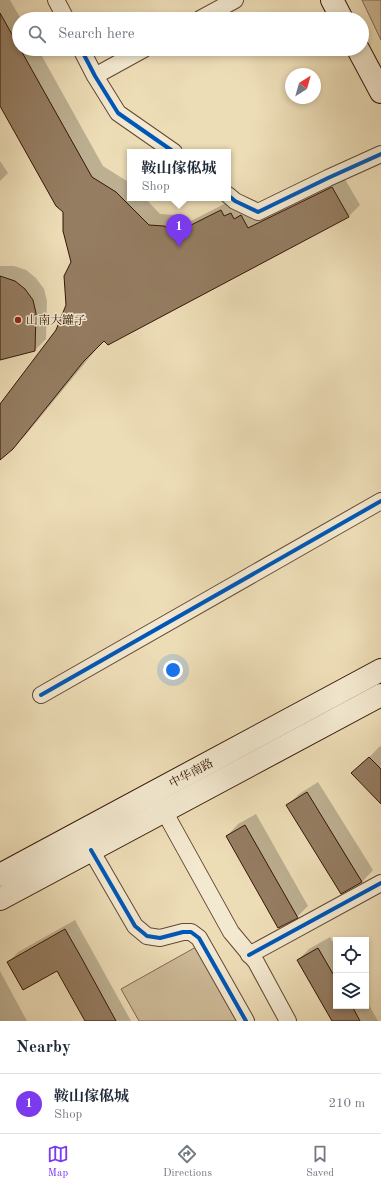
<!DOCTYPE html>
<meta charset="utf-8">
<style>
body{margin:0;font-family:"Old Standard TT","Noto Serif SC",serif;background:#f2f2f3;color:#1f2937}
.controls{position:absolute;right:12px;bottom:12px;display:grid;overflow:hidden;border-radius:0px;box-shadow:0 2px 6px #0003}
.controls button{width:36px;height:36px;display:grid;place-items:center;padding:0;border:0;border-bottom:1px solid #e0e1e3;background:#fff;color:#1f2937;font:20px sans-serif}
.compass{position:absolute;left:285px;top:68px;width:36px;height:36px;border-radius:50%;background:#fff;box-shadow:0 2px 6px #0003;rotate:37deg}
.you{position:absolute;left:173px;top:670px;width:14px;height:14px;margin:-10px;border:3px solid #fff;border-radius:50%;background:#1a73e8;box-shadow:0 0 0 6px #1a73e833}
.badge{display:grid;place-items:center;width:26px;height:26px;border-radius:50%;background:#7c3aed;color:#fff;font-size:13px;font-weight:700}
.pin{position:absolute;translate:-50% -33px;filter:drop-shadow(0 1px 2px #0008)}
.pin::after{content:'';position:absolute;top:21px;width:14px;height:12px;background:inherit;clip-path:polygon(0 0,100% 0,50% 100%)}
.popup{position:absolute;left:127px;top:149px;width:104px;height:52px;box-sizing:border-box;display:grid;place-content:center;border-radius:0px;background:#fff;filter:drop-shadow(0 1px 3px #0005);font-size:13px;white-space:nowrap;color:#747a83}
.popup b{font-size:15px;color:#1f2937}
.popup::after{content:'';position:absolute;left:50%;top:100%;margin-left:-8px;border:8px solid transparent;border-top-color:#fff}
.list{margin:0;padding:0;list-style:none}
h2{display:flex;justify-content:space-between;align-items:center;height:52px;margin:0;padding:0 16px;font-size:17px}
h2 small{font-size:13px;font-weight:400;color:#747a83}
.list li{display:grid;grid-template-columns:26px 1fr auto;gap:12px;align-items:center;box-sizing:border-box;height:60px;padding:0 16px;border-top:1px solid #e0e1e3}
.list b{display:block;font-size:15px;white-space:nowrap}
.list p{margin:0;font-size:13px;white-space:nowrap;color:#747a83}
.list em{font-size:13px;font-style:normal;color:#747a83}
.icon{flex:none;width:22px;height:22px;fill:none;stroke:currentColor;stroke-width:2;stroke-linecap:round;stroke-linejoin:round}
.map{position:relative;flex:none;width:381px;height:1021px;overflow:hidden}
.search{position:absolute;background:#fff;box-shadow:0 2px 6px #0003;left:12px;right:12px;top:12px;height:44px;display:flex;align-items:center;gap:10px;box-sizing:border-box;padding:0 14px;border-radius:22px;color:#747a83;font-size:15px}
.sheet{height:112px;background:#fff}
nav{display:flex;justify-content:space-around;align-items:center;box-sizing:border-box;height:56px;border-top:1px solid #e0e1e3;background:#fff;font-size:11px;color:#747a83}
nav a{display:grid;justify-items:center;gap:2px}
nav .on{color:#7c3aed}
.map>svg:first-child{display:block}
.green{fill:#cebb99;stroke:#82684f}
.shadow{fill:#0003}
.building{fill:#957d62;stroke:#351505}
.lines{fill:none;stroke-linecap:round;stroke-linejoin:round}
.street-casing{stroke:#634732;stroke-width:18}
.secondary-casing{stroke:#351505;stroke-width:24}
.street{stroke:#f3e9d0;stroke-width:16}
.secondary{stroke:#f3e9d0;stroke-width:22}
.cycleway-casing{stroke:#f3e9d0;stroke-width:6}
.cycleway{stroke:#0057b8;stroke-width:4}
.poi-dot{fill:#8f2418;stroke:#f3e9d0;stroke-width:1.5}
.labels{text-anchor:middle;stroke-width:3;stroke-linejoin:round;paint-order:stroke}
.poi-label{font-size:12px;fill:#351505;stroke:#f3e9d0;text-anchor:start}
.street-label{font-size:12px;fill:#351505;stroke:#f3e9d0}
</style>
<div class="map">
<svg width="381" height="1021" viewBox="0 0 381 1021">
<rect width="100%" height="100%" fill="#edddb7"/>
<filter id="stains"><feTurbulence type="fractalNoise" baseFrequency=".005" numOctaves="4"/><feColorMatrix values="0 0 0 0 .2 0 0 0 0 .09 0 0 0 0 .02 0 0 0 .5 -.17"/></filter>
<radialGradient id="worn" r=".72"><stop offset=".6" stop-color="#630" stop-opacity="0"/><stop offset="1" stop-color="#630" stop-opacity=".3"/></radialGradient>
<g class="green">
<polygon points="362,0 381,0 381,40"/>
<polygon points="196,947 238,1021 139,1021 121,989"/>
</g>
<g class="shadow">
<polygon points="0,0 10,0 21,19 19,19 19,49 38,49 103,166 130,183 130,198 145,198 160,214 176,215 189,222 232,200 260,218 343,176 360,205 349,216 108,344 104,340 24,437 0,459 0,405 57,330 67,305 72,263 64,212 0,104"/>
<polygon points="0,161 8,173 0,181"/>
<polygon points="0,266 14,266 26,270 36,278 44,289 47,301 46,339 35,350 0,359"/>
<polygon points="380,746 381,747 381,803 353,774"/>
<polygon points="318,782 373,870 362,882 342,892 288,805 299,794"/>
<polygon points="256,814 308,906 297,917 227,836 238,824"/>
<polygon points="75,920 131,1021 86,1021 58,969 8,963 18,952"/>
<polygon points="330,937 336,948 336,1006 366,1006 366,1000 378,1021 333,1021 298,960 309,949"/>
<polygon points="0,971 27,1021 0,1021"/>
</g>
<g class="building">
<polygon points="0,13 92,177 116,192 149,225 164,226 177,232 221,210 224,216 231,213 234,219 241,215 248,228 332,187 349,217 108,345 104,341 84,361 13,449 0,460 0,404 56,330 66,305 64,276 71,262 63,231 63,212 56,206 0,106"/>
<polygon points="0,276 15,281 25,289 33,300 36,313 35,351 0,360"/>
<polygon points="369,757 381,769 381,804 351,773"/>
<polygon points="307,792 362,882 341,894 286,805"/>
<polygon points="245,825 298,918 278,928 226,836"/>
<polygon points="65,929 81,957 116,1021 85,1021 57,971 23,990 7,962"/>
<polygon points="318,948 336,979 336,1006 352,1006 360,1021 332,1021 297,960"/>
</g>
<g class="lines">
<g class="street-casing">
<g id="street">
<polyline points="56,0 66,19"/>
<polyline points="200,19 235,0"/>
<polyline points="81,49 95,76 118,113 174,152"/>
<polyline points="95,76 144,49"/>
<polyline points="228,195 235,201 258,212 328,178 381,154"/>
<polyline points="41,695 381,501"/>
<polyline points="164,811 231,932 256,962 288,1021"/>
<polyline points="91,850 135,926 147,936 160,938 183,932 191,932 199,938 246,1021"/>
<polyline points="249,955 381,883"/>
</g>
</g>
<g class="secondary-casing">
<g id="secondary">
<polyline points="332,0 342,19"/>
<polyline points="358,49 381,92"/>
<polyline points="0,875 381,670"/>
<polyline points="0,899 381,695"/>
</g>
</g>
<use href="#street" class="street"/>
<use href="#secondary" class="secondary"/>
<g class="cycleway-casing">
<g id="cycleway">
<polyline points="81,49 95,76 118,113 174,152"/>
<polyline points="228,195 235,201 258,212 328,178 381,154"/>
<polyline points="41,695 381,501"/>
<polyline points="91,850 135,926 147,936 160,938 183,932 191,932 199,938 246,1021"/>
<polyline points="249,955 381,883"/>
</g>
</g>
<use href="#cycleway" class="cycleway"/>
</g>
<circle class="poi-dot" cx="18" cy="320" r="4"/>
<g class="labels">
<g class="poi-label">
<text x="26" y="324">山南大罐子</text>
</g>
<g class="street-label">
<text transform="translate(191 773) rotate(-28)" y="4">中华南路</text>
</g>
</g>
<rect width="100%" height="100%" filter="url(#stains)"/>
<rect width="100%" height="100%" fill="url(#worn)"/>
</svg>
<div class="controls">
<button><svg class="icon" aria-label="locate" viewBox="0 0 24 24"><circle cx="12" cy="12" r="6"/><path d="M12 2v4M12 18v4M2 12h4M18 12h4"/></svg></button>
<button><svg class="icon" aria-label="layers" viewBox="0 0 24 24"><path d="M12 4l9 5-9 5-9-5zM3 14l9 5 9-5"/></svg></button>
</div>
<svg class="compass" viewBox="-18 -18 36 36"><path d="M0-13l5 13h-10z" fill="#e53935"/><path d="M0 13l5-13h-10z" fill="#747a83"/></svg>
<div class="you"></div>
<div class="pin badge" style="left:179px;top:247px">1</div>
<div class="popup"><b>鞍山傢俬城</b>Shop</div>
<div class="search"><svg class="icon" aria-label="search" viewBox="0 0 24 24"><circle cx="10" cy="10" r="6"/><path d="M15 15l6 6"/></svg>Search here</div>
</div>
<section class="sheet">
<h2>Nearby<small></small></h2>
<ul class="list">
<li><span class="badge">1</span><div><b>鞍山傢俬城</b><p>Shop</p></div><em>210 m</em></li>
</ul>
</section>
<nav>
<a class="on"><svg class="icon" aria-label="map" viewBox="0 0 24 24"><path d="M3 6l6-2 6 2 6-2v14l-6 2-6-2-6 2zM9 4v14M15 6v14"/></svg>Map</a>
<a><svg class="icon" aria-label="directions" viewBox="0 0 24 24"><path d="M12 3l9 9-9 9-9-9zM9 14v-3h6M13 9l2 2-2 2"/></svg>Directions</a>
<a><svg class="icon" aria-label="saved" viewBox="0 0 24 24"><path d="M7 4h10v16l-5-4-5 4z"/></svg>Saved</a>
</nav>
